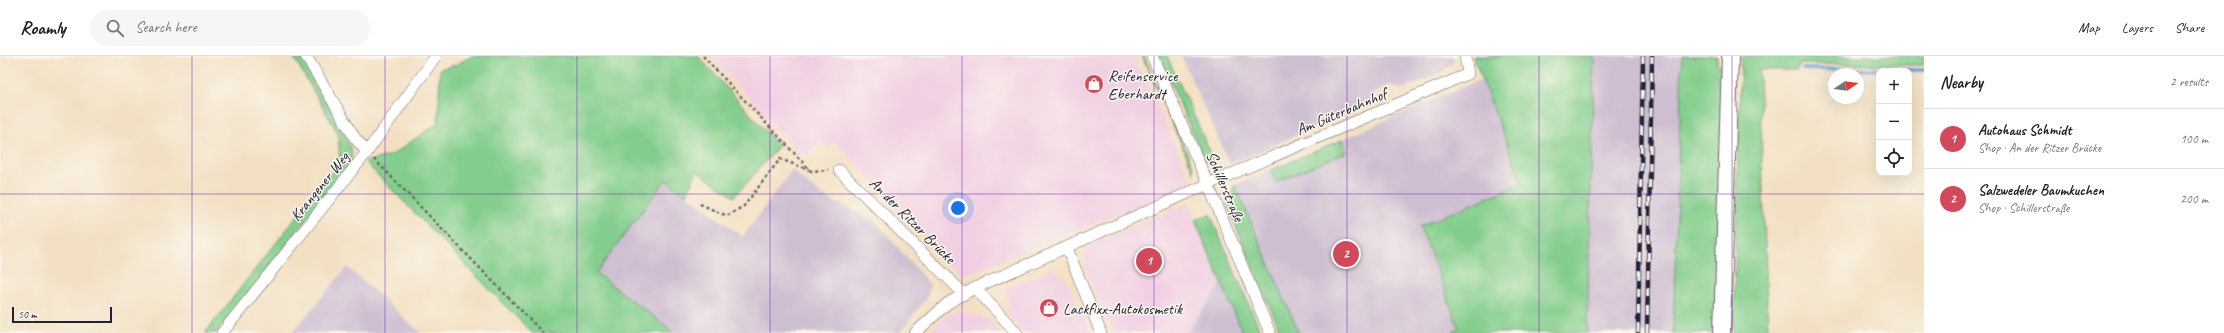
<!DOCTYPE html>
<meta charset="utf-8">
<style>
body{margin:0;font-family:Caveat,sans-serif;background:#f6f6f6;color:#202124}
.controls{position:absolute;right:12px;top:12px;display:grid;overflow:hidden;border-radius:8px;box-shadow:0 4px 16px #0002}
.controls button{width:36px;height:36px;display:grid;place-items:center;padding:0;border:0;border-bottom:1px solid #e0e0e0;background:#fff;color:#202124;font:20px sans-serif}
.compass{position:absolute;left:1828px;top:12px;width:36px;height:36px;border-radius:50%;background:#fff;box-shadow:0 4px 16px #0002;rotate:77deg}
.scale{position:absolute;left:12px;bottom:10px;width:100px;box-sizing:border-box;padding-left:4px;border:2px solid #22223b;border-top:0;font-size:11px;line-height:14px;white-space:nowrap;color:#22223b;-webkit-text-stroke:3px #fbf7ec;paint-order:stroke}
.you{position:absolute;left:958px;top:152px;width:14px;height:14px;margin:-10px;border:3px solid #fff;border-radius:50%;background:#1a73e8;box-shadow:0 0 0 6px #1a73e833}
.badge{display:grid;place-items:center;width:26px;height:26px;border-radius:50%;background:#d1495b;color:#fff;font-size:13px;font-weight:700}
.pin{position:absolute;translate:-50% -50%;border:2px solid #fff;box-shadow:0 1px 4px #0006}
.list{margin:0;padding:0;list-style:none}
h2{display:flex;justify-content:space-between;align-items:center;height:52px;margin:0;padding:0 16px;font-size:17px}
h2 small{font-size:13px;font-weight:400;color:#757577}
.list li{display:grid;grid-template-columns:26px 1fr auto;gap:12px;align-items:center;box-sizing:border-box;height:60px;padding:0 16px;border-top:1px solid #e0e0e0}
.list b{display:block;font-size:15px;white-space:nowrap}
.list p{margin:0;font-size:13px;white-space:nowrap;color:#757577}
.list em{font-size:13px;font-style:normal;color:#757577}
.icon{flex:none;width:22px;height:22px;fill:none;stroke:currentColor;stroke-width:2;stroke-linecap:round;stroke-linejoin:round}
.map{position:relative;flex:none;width:1924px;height:277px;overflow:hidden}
header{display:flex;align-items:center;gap:24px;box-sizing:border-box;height:56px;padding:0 20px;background:#fff;border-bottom:1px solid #e0e0e0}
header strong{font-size:19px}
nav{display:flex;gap:22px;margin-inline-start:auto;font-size:14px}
.search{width:280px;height:36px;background:#f6f6f6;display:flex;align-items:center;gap:10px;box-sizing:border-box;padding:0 14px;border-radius:22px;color:#757577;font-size:15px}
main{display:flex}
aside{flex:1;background:#fff}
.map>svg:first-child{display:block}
.built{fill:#f1d0e3}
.industrial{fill:#cebed1}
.green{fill:#83ce8c;stroke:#527864}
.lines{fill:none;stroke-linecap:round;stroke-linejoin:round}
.stream{stroke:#689ed5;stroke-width:4}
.street-casing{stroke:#6b646b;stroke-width:12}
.secondary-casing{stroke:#6b646b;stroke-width:18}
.path{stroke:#6b646b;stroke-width:2.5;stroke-dasharray:3 3;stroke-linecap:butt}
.street{stroke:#fff;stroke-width:11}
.secondary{stroke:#fff;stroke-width:16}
.rail-casing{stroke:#22223b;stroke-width:4.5}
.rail{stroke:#fbf7ec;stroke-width:3;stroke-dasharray:9;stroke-linecap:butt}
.grid{fill:none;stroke:#7b2cbf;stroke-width:1;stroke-opacity:0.55}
.labels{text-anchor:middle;stroke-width:3;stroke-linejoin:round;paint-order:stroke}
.poi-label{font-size:16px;fill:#22223b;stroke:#fbf7ec;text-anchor:start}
.street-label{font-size:16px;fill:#22223b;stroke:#fbf7ec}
</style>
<header>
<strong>Roamly</strong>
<div class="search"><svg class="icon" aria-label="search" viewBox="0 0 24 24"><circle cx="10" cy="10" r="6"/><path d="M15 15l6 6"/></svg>Search here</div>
<nav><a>Map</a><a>Layers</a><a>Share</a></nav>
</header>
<main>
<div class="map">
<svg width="1924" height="277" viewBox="0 0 1924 277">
<rect width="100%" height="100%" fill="#fbf7ec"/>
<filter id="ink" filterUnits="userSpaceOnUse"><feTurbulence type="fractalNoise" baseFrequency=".025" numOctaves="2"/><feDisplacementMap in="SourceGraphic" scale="8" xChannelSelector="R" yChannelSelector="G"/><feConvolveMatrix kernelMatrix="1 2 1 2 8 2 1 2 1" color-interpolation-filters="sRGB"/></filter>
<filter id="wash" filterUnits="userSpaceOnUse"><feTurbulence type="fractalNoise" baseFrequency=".012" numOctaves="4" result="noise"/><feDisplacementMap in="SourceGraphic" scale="16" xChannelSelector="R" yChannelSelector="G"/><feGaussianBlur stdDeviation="0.9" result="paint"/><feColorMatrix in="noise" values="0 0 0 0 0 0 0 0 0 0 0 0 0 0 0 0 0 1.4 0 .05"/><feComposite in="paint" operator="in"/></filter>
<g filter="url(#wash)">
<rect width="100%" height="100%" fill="#f3e0c3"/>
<g class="built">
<polygon points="710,0 1134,0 1191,124 1188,129 970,217 961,218 834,85 828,92 819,85 806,103"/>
<polygon points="1188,148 1222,227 1187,277 1113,277 1085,213 1084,198 1090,189"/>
<polygon points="1053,212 1067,226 1091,277 1025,277 1007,257 1011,250 1005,233"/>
<polygon points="958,255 987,262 1002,277 930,277 942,263"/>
</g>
<g class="industrial">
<polygon points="1181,0 1453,0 1454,6 1441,17 1403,33 1389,29 1374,37 1370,47 1230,108"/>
<polygon points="1594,0 1682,0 1673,277 1587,277"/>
<polygon points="1482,23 1522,127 1420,170 1459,273 1452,277 1299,277 1235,129"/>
<polygon points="792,114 823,140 875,165 930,229 928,239 900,277 671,277 672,275 596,217 667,124 743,181"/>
<polygon points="347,211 421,277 292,277"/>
<polygon points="1222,227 1243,277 1187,277"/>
</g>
<g class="green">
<polygon points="293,0 300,0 342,72 352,96 351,108 216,277 205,277 340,106 338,77"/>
<polygon points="472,0 698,0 779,90 734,141 697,115 686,139 666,124 596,217 672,275 671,277 532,277 365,106 392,99 438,67 440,13 455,9"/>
<polygon points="1142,0 1144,0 1193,110 1194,117"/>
<polygon points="1159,0 1167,0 1217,111 1205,105"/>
<polygon points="1473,0 1594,0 1587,277 1452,277 1459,272 1420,170 1522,127"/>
<polygon points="1682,0 1717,0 1717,8 1723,11 1715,277 1673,277"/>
<polygon points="1743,0 1924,0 1924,9 1800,8 1797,14 1759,14 1768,277 1733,277 1741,2"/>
<polygon points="1342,84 1347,96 1276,126 1271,114"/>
<polygon points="1235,129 1299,277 1281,277 1227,149 1230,138"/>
<polygon points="1210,158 1261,277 1243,277 1195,164"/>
</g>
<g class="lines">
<polyline class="stream" points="1803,13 1924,14"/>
</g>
</g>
<g filter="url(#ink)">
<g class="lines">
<g class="street-casing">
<g id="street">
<polyline points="306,0 355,82 367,96"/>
<polyline points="1152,0 1208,128 1270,277"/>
<polyline points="839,114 964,238"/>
<polyline points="1067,192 1101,277"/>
<polyline points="975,232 1017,277"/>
<polyline points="222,277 367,96 436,0"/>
<polyline points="915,277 948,247 975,232 1208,128 1468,18 1465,0"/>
</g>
</g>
<g class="secondary-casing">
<polyline id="secondary" points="1722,277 1730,0"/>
</g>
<g class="path">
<polyline points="703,0 811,115 828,114"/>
<polyline points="374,103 543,277"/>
<polyline points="700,148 727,160 744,150 780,103 809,114"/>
</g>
<use href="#street" class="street"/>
<use href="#secondary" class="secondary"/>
<g class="rail-casing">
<g id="rail">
<polyline points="1638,277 1643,0"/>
<polyline points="1647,277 1652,0"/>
</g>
</g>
<use href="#rail" class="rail"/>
</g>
</g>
<path class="grid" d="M192 0V277M385 0V277M577 0V277M770 0V277M962 0V277M1154 0V277M1347 0V277M1539 0V277M1732 0V277M0 138H1924"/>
<defs>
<g id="shop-disc" transform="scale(1)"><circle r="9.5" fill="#d1495b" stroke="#fbf7ec"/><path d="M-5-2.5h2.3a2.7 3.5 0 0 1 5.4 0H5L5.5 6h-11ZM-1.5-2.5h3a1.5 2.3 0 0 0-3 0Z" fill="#fff"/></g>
</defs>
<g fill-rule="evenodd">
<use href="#shop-disc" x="1094" y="28"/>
<use href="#shop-disc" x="1049" y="252"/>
</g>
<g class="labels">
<g class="poi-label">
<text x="1108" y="25">Reifenservice<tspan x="1108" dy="18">Eberhardt</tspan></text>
<text x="1063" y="258">Lackfixx-Autokosmetik</text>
</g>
<g class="street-label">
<text transform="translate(1341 55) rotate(-23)" y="6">Am Güterbahnhof</text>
<text transform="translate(319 130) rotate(-51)" y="6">Krangener Weg</text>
<text transform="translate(1226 130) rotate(67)" y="6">Schillerstraße</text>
<text transform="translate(913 164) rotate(45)" y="6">An der Ritzer Brücke</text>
</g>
</g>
</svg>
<div class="controls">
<button>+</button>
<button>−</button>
<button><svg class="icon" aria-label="locate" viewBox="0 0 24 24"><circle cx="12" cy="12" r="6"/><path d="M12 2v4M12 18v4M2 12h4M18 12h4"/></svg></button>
</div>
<svg class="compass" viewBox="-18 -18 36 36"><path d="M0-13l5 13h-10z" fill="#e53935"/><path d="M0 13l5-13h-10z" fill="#757577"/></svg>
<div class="scale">50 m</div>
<div class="you"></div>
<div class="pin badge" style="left:1149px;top:205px">1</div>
<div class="pin badge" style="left:1346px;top:198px">2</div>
</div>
<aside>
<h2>Nearby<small>2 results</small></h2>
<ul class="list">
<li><span class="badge">1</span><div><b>Autohaus Schmidt</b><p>Shop · An der Ritzer Brücke</p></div><em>100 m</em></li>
<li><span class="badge">2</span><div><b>Salzwedeler Baumkuchen</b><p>Shop · Schillerstraße</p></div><em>200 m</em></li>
</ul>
</aside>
</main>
